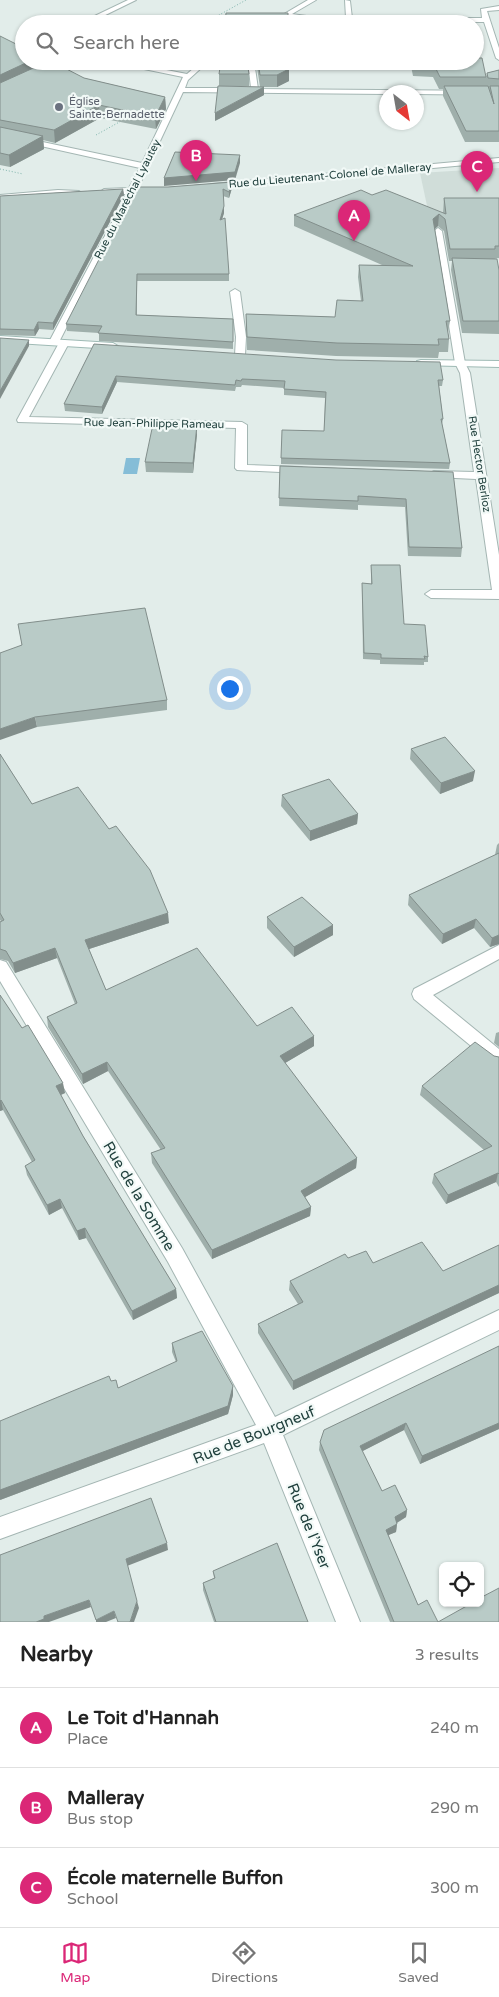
<!DOCTYPE html>
<meta charset="utf-8">
<style>
body{margin:0;font-family:"Varela Round",sans-serif;background:#f6f6f6;color:#222}
.controls{position:absolute;right:15px;bottom:15px;display:grid;overflow:hidden;border-radius:8px;box-shadow:0 1px 4px #0004}
.controls button{width:45px;height:45px;display:grid;place-items:center;padding:0;border:0;border-bottom:1px solid #e0e0e0;background:#fff;color:#222;font:25px sans-serif}
.compass{position:absolute;left:379px;top:85px;width:45px;height:45px;border-radius:50%;background:#fff;box-shadow:0 1px 4px #0004;rotate:149deg}
.you{position:absolute;left:229px;top:688px;width:18px;height:18px;margin:-12px;border:4px solid #fff;border-radius:50%;background:#1a73e8;box-shadow:0 0 0 8px #1a73e833}
.badge{display:grid;place-items:center;width:32px;height:32px;border-radius:50%;background:#db2777;color:#fff;font-size:16px;font-weight:700}
.pin{position:absolute;translate:-50% -41px;filter:drop-shadow(0 1px 2px #0008)}
.pin::after{content:'';position:absolute;top:26px;width:18px;height:15px;background:inherit;clip-path:polygon(0 0,100% 0,50% 100%)}
.list{margin:0;padding:0;list-style:none}
h2{display:flex;justify-content:space-between;align-items:center;height:65px;margin:0;padding:0 20px;font-size:21px}
h2 small{font-size:16px;font-weight:400;color:#767676}
.list li{display:grid;grid-template-columns:32px 1fr auto;gap:15px;align-items:center;box-sizing:border-box;height:80px;padding:0 20px;border-top:1px solid #e0e0e0}
.list b{display:block;font-size:19px;white-space:nowrap}
.list p{margin:0;font-size:16px;white-space:nowrap;color:#767676}
.list em{font-size:16px;font-style:normal;color:#767676}
.icon{flex:none;width:28px;height:28px;fill:none;stroke:currentColor;stroke-width:2;stroke-linecap:round;stroke-linejoin:round}
.map{position:relative;flex:none;width:499px;height:1622px;overflow:hidden}
.search{position:absolute;background:#fff;box-shadow:0 1px 4px #0004;left:15px;right:15px;top:15px;height:55px;display:flex;align-items:center;gap:12px;box-sizing:border-box;padding:0 18px;border-radius:28px;color:#767676;font-size:19px}
.sheet{height:305px;background:#fff}
nav{display:flex;justify-content:space-around;align-items:center;box-sizing:border-box;height:70px;border-top:1px solid #e0e0e0;background:#fff;font-size:14px;color:#767676}
nav a{display:grid;justify-items:center;gap:2px}
nav .on{color:#db2777}
.map>svg:first-child{display:block}
.built{fill:#d0ddd9}
.water{fill:#85bdd7}
.lines{fill:none;stroke-linecap:round;stroke-linejoin:round}
.service-casing{stroke:#a4b6b3;stroke-width:2}
.minor-casing{stroke:#a4b6b3;stroke-width:2}
.secondary-casing{stroke:#9fbab5;stroke-width:2}
.path{stroke:#7fb4ac;stroke-width:1;stroke-dasharray:1 2;stroke-linecap:butt}
.service{fill:#fff;fill-rule:evenodd}
.minor{fill:#fff;fill-rule:evenodd}
.secondary{fill:#fff;fill-rule:evenodd}
.wall{fill:#9fafab}
.shaded-wall{fill:#828e8b}
.building{fill:#b9cbc7;stroke:#828e8b}
.worship-dot{fill:#6b7280;stroke:#f2f9f7;stroke-width:2}
.labels{text-anchor:middle;stroke-width:4.5;stroke-linejoin:round;paint-order:stroke}
.far-worship-label{font-size:11px;fill:#5b616d;stroke:#f2f9f7;text-anchor:start}
.far-street-label{font-size:11px;fill:#20403d;stroke:#f2f9f7}
.near-street-label{font-size:15px;fill:#20403d;stroke:#f2f9f7}
</style>
<div class="map">
<svg width="499" height="1622" viewBox="0 0 499 1622">
<rect width="100%" height="100%" fill="#e2edea"/>
<polygon class="built" points="499,168 499,229 432,229 420,173"/>
<polygon class="water" points="126,458 140,458 137,474 123,474"/>
<g class="lines">
<g class="service-casing">
<g id="service">
<polygon points="235,289 240,292 246,337 245,355 240,358 235,355 236,337 230,292"/>
<polygon points="499,945 499,959 433,995 499,1049 499,1066 493,1064 414,999 412,994 414,989"/>
</g>
</g>
<g class="minor-casing">
<g id="minor">
<polygon points="128,0 136,0 87,24 78,24"/>
<polygon points="308,0 316,0 292,14 321,18 346,18 345,0 350,1 352,18 482,18 481,9 499,6 499,10 487,11 499,48 499,60 496,58 484,22 321,22 287,17 275,24 267,24"/>
<polygon points="62,61 71,61 43,77 36,75"/>
<polygon points="105,61 120,61 187,74 202,61 209,61 188,80 185,88 251,88 248,61 254,61 258,89 499,91 499,95 416,94 416,92 386,92 386,94 183,92 138,188 154,188 158,190 154,192 135,193 59,342 54,345 49,342 127,194 104,195 100,192 104,189 129,188 140,168 0,137 0,133 142,163 183,77"/>
<polygon points="499,158 499,162 212,188 208,186 212,184"/>
<polygon points="58,190 79,191 83,194 79,197 58,196 0,201 0,195"/>
<polygon points="438,228 442,231 465,363 470,373 499,555 499,599 431,598 425,594 431,590 492,590 476,479 434,477 428,474 434,471 474,472 460,373 455,363 434,231"/>
<polygon points="64,340 69,343 29,417 242,422 247,425 247,465 301,467 307,470 301,473 237,470 235,468 236,428 18,422 17,420 59,343"/>
<polygon points="0,960 6,962 182,1248 275,1417 499,1310 499,1330 283,1435 360,1622 336,1622 264,1443 0,1539 0,1517 256,1425 168,1262 0,981"/>
</g>
</g>
<g class="secondary-casing">
<g id="secondary">
<polygon points="0,336 113,343 118,346 113,349 0,342"/>
<polygon points="421,360 499,361 499,367 417,365 417,361"/>
</g>
</g>
<g class="path">
<polyline points="203,24 246,0"/>
<polyline points="96,135 123,120"/>
<polyline points="0,169 23,174"/>
</g>
<use href="#service" class="service"/>
<use href="#minor" class="minor"/>
<use href="#secondary" class="secondary"/>
</g>
<g class="wall">
<polygon points="0,36 24,61 42,61 42,64 84,78 165,97 166,109 156,129 100,118 55,143 43,140 44,149 10,167 0,165"/>
<polygon points="256,61 289,61 289,81 277,87 264,87 264,95 215,121 260,87"/>
<polygon points="410,61 475,61 486,77 487,73 499,70 499,142 465,142 443,96 443,89 439,89 433,77 413,76"/>
<rect x="219" y="74" width="30" height="12"/>
<polygon points="232,182 232,188 229,198 223,196 224,213 222,219 229,274 229,281 137,281 137,315 233,319 233,349 99,341 99,333 67,331 66,324 168,187"/>
<polygon points="123,189 124,195 53,330 39,329 35,336 0,335 0,196"/>
<polygon points="372,195 443,213 444,198 499,198 499,258 494,259 499,270 499,334 462,333 451,270 452,261 449,261 444,231 438,226 435,229 450,321 448,333 449,339 448,352 439,352 438,358 336,356 247,350 246,314 335,317 361,301 358,277 359,265 382,265 294,226 294,215"/>
<polygon points="94,344 443,380 442,386 439,386 443,419 442,424 450,463 449,469 281,464 281,458 324,431 325,398 284,395 284,388 242,385 241,387 236,387 235,391 117,382 102,414 65,411 64,404"/>
<polygon points="197,434 193,473 146,472 145,462"/>
<polygon points="280,466 453,472 462,548 461,557 408,556 405,507 358,505 358,510 279,506"/>
<polygon points="371,565 404,624 428,657 428,662 424,662 424,665 380,664 380,660 363,659 362,583 371,584"/>
<polygon points="18,624 167,700 167,710 37,727"/>
<polygon points="411,749 473,781 440,794 410,759"/>
<polygon points="0,754 32,804 169,923 89,949 106,990 257,1026 314,1036 314,1046 285,1063 357,1158 356,1168 305,1197 311,1207 310,1216 212,1259 152,1163 151,1153 161,1150 108,1071 83,1084 48,1027 47,1017 75,1004 57,958 15,973 8,961 0,959 0,922 1,921 0,920"/>
<polygon points="282,795 358,814 357,824 310,841 281,806"/>
<polygon points="499,843 499,944 490,947 474,928 442,944 408,905 409,895 495,855 497,845"/>
<polygon points="267,917 333,925 333,935 294,957 267,928"/>
<polygon points="0,995 65,1093 61,1095 83,1136 176,1289 177,1298 133,1320 86,1238 79,1240 62,1208 49,1215 27,1175 25,1166 32,1162 3,1110 0,1111"/>
<polygon points="499,1032 499,1047 494,1043 496,1033"/>
<polygon points="494,1056 499,1057 499,1187 496,1182 446,1204 432,1183 434,1174 484,1150 420,1095 422,1086"/>
<polygon points="499,1245 499,1293 293,1390 258,1333 258,1324 298,1304 289,1290 290,1281 348,1258 373,1263 443,1271"/>
<polygon points="172,1343 233,1395 228,1414 0,1500 111,1381 118,1388 176,1362 172,1352"/>
<polygon points="499,1346 499,1429 420,1464 404,1430 362,1451 382,1491 407,1510 406,1517 397,1523 397,1524 396,1532 388,1535 418,1605 438,1622 499,1622 390,1622 319,1450 320,1442"/>
<polygon points="213,1571 308,1622 214,1622 203,1590 203,1583 214,1578"/>
</g>
<g class="shaded-wall">
<polygon points="30,61 42,61 42,68 0,87 0,75"/>
<polygon points="289,69 289,81 277,87 277,75"/>
<polygon points="264,87 264,95 215,121 215,113"/>
<polygon points="165,97 166,109 156,129 155,117"/>
<polygon points="99,105 100,118 55,143 54,130"/>
<polygon points="43,136 44,149 10,167 9,155"/>
<polygon points="240,155 240,163 235,180 164,186 164,178"/>
<polygon points="232,182 232,188 229,198 229,192"/>
<polygon points="123,189 124,195 53,330 53,323"/>
<polygon points="224,206 224,213 220,226 220,220"/>
<polygon points="439,214 438,226 432,231 433,219"/>
<polygon points="38,322 39,329 35,336 34,330"/>
<polygon points="29,340 29,346 0,399 0,391"/>
<polygon points="116,376 117,382 102,414 102,407"/>
<polygon points="197,425 197,434 193,473 193,463"/>
<polygon points="35,717 37,727 0,740 0,729"/>
<polygon points="475,771 473,781 440,794 441,783"/>
<polygon points="358,814 357,824 310,841 310,831"/>
<polygon points="168,913 169,923 86,950 85,940"/>
<polygon points="476,919 474,928 442,944 443,934"/>
<polygon points="333,925 333,935 294,957 294,947"/>
<polygon points="499,935 499,944 490,947 492,938"/>
<polygon points="55,948 57,958 15,973 13,963"/>
<polygon points="314,1036 314,1046 280,1066 280,1056"/>
<polygon points="107,1062 108,1071 83,1084 82,1074"/>
<polygon points="63,1083 65,1093 58,1096 56,1086"/>
<polygon points="1,1100 3,1110 0,1111 0,1101"/>
<polygon points="357,1158 356,1168 300,1200 301,1191"/>
<polygon points="498,1173 496,1182 446,1204 448,1195"/>
<polygon points="60,1199 62,1208 49,1215 47,1205"/>
<polygon points="311,1207 310,1216 212,1259 212,1250"/>
<polygon points="85,1228 86,1238 79,1240 77,1231"/>
<polygon points="499,1285 499,1293 293,1390 293,1381"/>
<polygon points="176,1289 177,1298 133,1320 132,1311"/>
<polygon points="233,1386 233,1395 228,1414 0,1500 0,1490"/>
<polygon points="406,1423 404,1430 359,1453 360,1446"/>
<polygon points="499,1423 499,1429 420,1464 422,1456"/>
<polygon points="407,1510 406,1517 393,1525 395,1517"/>
<polygon points="397,1524 396,1532 384,1537 386,1530"/>
<polygon points="167,1543 168,1550 127,1566 126,1559"/>
<polygon points="89,1600 91,1607 49,1622 36,1622 44,1616"/>
<polygon points="137,1601 139,1608 134,1622 130,1622"/>
<polygon points="114,1611 116,1618 106,1622 96,1622 96,1620"/>
</g>
<g class="building">
<polygon points="226,13 288,13 288,24 225,24"/>
<polygon points="0,36 24,48 24,61 30,61 0,75"/>
<polygon points="475,58 482,58 486,77 440,77 434,65 414,65 413,61 475,61"/>
<polygon points="49,61 51,61 84,78 165,97 155,117 99,105 54,130 0,120 0,83"/>
<polygon points="221,61 247,61 249,74 219,74"/>
<polygon points="258,61 289,61 289,69 277,75 260,75"/>
<polygon points="499,70 499,79 488,78 487,73"/>
<polygon points="218,86 264,87 215,113"/>
<polygon points="444,86 488,86 494,104 490,86 499,86 499,131 466,131"/>
<polygon points="0,127 43,136 9,155 0,153"/>
<polygon points="175,152 240,155 235,172 164,178"/>
<polygon points="232,182 229,192 223,189 224,206 220,220 225,218 229,274 137,274 136,315 233,319 233,342 98,333 102,326 66,324 136,187 168,187"/>
<polygon points="123,189 53,323 38,322 34,330 0,329 0,196"/>
<polygon points="361,190 372,195 386,190 446,214 444,198 499,198 499,246 495,246 495,249 450,249 445,219 439,214 433,219 450,321 446,321 449,339 438,339 439,345 337,343 247,337 246,314 335,317 337,300 363,301 359,265 413,266 294,215"/>
<polygon points="452,258 497,259 499,270 499,321 463,321"/>
<polygon points="0,338 29,340 0,391"/>
<polygon points="94,344 336,360 440,362 443,380 438,380 443,419 441,419 450,463 281,458 282,430 324,431 326,392 284,389 285,381 242,379 241,381 236,380 235,385 116,376 102,407 64,404"/>
<polygon points="153,424 197,425 193,463 145,462"/>
<polygon points="280,466 453,472 462,548 409,547 406,499 358,496 358,501 279,498"/>
<polygon points="371,565 400,565 404,624 425,625 428,657 424,656 425,659 381,658 381,654 364,653 362,583 372,584"/>
<polygon points="145,608 167,700 35,717 0,729 0,653 22,645 18,624"/>
<polygon points="445,737 475,771 441,783 411,749"/>
<polygon points="0,754 32,804 78,787 109,829 116,826 150,870 168,913 85,940 106,990 197,948 257,1026 292,1007 314,1036 280,1056 357,1158 301,1191 311,1207 212,1250 151,1153 165,1148 107,1062 82,1074 47,1017 77,1003 55,948 13,963 6,951 0,949 0,922 4,920 0,913"/>
<polygon points="329,779 358,814 310,831 282,795"/>
<polygon points="499,853 499,935 492,938 476,919 443,934 409,895"/>
<polygon points="302,897 333,925 294,947 267,917"/>
<polygon points="0,995 22,1028 28,1025 63,1083 56,1086 83,1136 176,1289 132,1311 85,1228 77,1231 60,1199 47,1205 25,1166 35,1160 1,1100 0,1101"/>
<polygon points="475,1042 494,1056 499,1057 499,1174 498,1173 448,1195 434,1174 492,1146 422,1086"/>
<polygon points="422,1242 443,1271 499,1245 499,1285 293,1381 258,1324 303,1302 290,1281 345,1254 348,1258 366,1251 373,1263"/>
<polygon points="202,1331 233,1386 228,1406 0,1490 0,1421 109,1376 111,1381 116,1380 118,1388 177,1361 172,1343"/>
<polygon points="499,1346 499,1423 422,1456 406,1423 360,1446 382,1491 395,1485 407,1510 395,1517 397,1524 386,1530 418,1605 427,1600 438,1622 472,1603 480,1603 480,1598 499,1588 499,1622 394,1622 320,1442 324,1430"/>
<polygon points="151,1498 167,1543 126,1559 137,1601 130,1622 118,1622 114,1611 96,1620 89,1600 44,1616 44,1619 36,1622 0,1622 0,1555"/>
<polygon points="277,1543 308,1622 216,1622 203,1583 215,1578 213,1571"/>
</g>
<circle class="worship-dot" cx="59" cy="107" r="5"/>
<g class="labels">
<g class="far-worship-label">
<text x="69" y="105">Église<tspan x="69" dy="13">Sainte-Bernadette</tspan></text>
</g>
<g class="far-street-label">
<text transform="translate(330 175) rotate(-5)" y="4">Rue du Lieutenant-Colonel de Malleray</text>
<text transform="translate(127 199) rotate(-63)" y="4">Rue du Maréchal Lyautey</text>
<text transform="translate(154 423) rotate(1)" y="4">Rue Jean-Philippe Rameau</text>
<text transform="translate(480 464) rotate(81)" y="4">Rue Hector Berlioz</text>
</g>
<g class="near-street-label">
<text transform="translate(139 1196) rotate(59)" y="5">Rue de la Somme</text>
<text transform="translate(254 1435) rotate(-22)" y="5">Rue de Bourgneuf</text>
<text transform="translate(309 1526) rotate(68)" y="5">Rue de l’Yser</text>
</g>
</g>
</svg>
<div class="controls">
<button><svg class="icon" aria-label="locate" viewBox="0 0 24 24"><circle cx="12" cy="12" r="6"/><path d="M12 2v4M12 18v4M2 12h4M18 12h4"/></svg></button>
</div>
<svg class="compass" viewBox="-18 -18 36 36"><path d="M0-13l5 13h-10z" fill="#e53935"/><path d="M0 13l5-13h-10z" fill="#767676"/></svg>
<div class="you"></div>
<div class="pin badge" style="left:354px;top:241px">A</div>
<div class="pin badge" style="left:196px;top:181px">B</div>
<div class="pin badge" style="left:477px;top:192px">C</div>
<div class="search"><svg class="icon" aria-label="search" viewBox="0 0 24 24"><circle cx="10" cy="10" r="6"/><path d="M15 15l6 6"/></svg>Search here</div>
</div>
<section class="sheet">
<h2>Nearby<small>3 results</small></h2>
<ul class="list">
<li><span class="badge">A</span><div><b>Le Toit d'Hannah</b><p>Place</p></div><em>240 m</em></li>
<li><span class="badge">B</span><div><b>Malleray</b><p>Bus stop</p></div><em>290 m</em></li>
<li><span class="badge">C</span><div><b>École maternelle Buffon</b><p>School</p></div><em>300 m</em></li>
</ul>
</section>
<nav>
<a class="on"><svg class="icon" aria-label="map" viewBox="0 0 24 24"><path d="M3 6l6-2 6 2 6-2v14l-6 2-6-2-6 2zM9 4v14M15 6v14"/></svg>Map</a>
<a><svg class="icon" aria-label="directions" viewBox="0 0 24 24"><path d="M12 3l9 9-9 9-9-9zM9 14v-3h6M13 9l2 2-2 2"/></svg>Directions</a>
<a><svg class="icon" aria-label="saved" viewBox="0 0 24 24"><path d="M7 4h10v16l-5-4-5 4z"/></svg>Saved</a>
</nav>
